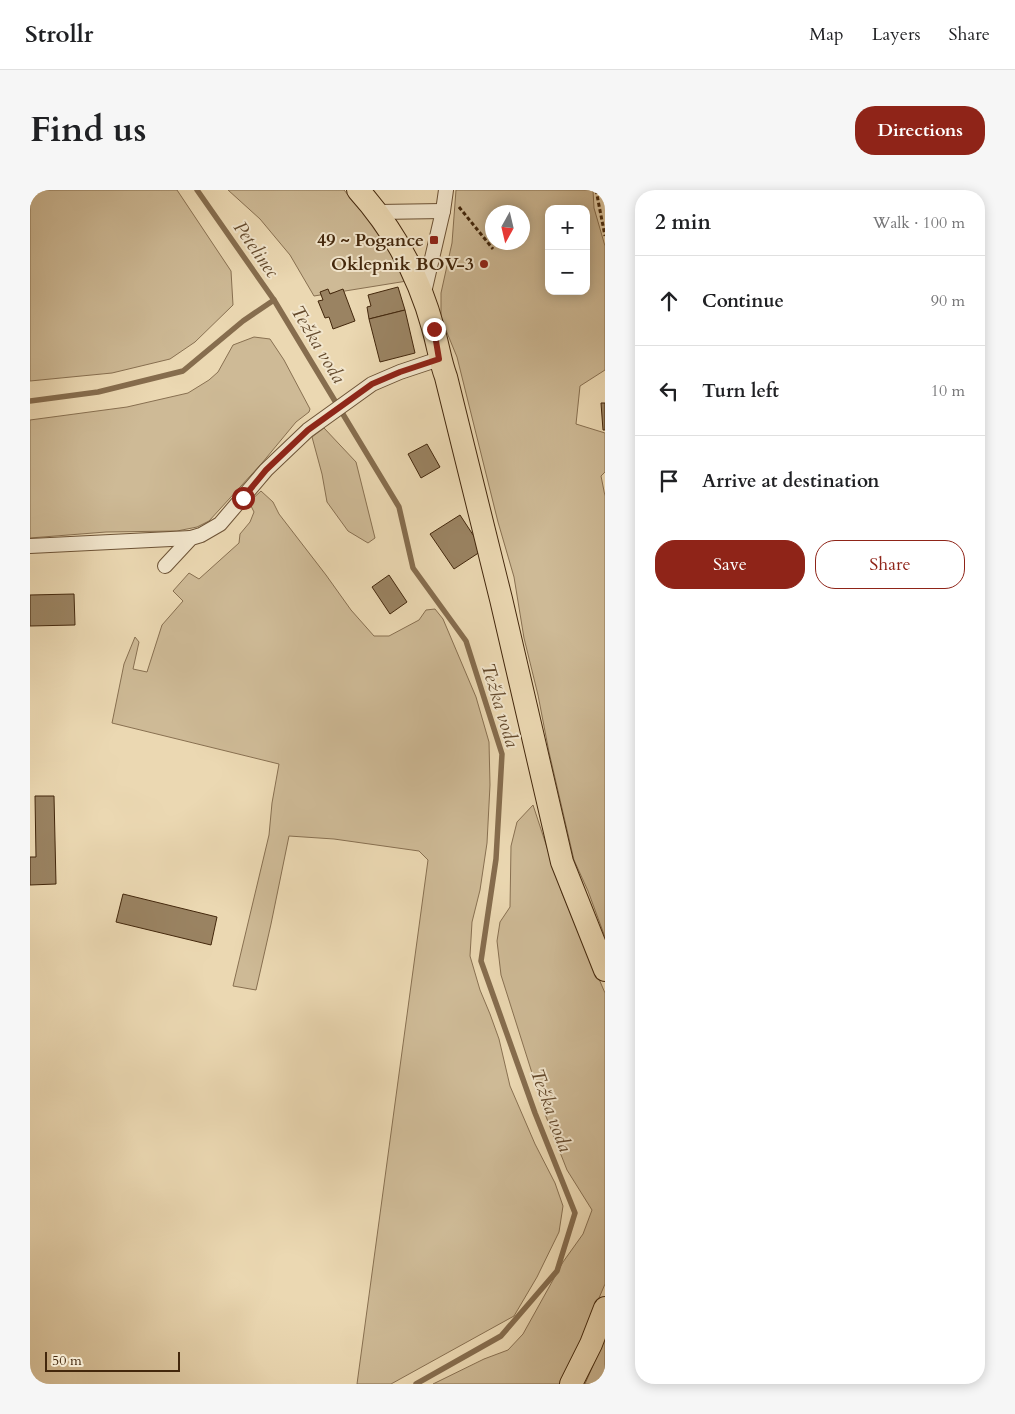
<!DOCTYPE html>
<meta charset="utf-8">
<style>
body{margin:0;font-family:Cardo,serif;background:#f6f6f6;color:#202124}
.controls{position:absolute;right:15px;top:15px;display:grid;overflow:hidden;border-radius:10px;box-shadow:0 2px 12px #0003}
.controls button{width:45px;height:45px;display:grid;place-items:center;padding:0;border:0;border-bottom:1px solid #e0e0e0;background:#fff;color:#202124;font:25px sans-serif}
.compass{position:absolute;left:455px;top:15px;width:45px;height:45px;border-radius:50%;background:#fff;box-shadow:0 2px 12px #0003;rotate:188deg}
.scale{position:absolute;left:15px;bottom:12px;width:135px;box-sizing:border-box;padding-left:5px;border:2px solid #43270c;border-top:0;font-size:14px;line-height:18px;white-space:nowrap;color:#43270c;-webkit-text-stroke:4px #f2e6cd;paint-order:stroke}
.stop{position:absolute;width:15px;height:15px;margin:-11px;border:4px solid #8f2418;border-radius:50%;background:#fff}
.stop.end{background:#8f2418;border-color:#fff;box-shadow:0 1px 5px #0008}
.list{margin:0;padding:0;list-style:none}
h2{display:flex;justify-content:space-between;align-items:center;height:65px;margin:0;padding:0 20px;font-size:21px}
h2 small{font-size:16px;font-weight:400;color:#757577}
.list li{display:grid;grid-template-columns:32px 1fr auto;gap:15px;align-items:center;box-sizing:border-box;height:90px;padding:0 20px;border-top:1px solid #e0e0e0}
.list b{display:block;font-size:19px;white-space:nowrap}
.list em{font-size:16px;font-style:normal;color:#757577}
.actions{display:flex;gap:10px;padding:15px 20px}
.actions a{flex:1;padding:11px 0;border:1px solid #8f2418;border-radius:20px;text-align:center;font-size:18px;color:#8f2418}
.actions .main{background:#8f2418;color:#fff}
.icon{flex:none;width:28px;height:28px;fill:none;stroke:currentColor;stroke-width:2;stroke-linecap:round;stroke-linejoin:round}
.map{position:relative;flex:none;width:575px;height:1194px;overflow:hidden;border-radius:20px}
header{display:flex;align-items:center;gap:30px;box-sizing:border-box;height:70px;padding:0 25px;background:#fff;border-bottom:1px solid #e0e0e0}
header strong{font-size:24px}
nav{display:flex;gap:28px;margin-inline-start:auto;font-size:18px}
.intro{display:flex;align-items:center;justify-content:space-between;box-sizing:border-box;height:120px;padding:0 30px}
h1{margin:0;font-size:35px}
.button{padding:12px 22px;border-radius:20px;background:#8f2418;color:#fff;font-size:18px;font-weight:700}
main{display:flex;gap:30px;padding:0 30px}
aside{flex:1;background:#fff;border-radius:20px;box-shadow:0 2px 12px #0003}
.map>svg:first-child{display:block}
.green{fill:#ceba96;stroke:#887051;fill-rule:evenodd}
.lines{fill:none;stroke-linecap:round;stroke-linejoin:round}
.stream{stroke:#866d4e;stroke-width:5.5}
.building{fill:#9a8362;stroke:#43270c}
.minor-casing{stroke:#6d5336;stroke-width:16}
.primary-casing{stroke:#43270c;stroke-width:24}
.path{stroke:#43270c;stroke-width:3;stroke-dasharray:4 2.5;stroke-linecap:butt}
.minor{stroke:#f2e6cd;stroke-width:14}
.primary{stroke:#ebd8b2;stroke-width:22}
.route{stroke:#8f2418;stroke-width:6}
.poi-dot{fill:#8f2418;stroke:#f2e6cd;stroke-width:2}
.labels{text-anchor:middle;stroke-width:4;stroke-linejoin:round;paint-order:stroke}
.poi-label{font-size:18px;font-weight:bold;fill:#43270c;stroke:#f2e6cd;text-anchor:end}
.water-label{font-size:19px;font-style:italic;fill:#644a2d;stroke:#f2e6cd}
</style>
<header>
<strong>Strollr</strong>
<nav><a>Map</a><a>Layers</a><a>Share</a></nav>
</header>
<div class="intro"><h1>Find us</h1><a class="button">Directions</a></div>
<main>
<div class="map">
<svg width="575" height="1194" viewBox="0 0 575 1194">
<rect width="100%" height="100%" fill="#ebd8b2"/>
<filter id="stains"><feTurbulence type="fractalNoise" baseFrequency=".004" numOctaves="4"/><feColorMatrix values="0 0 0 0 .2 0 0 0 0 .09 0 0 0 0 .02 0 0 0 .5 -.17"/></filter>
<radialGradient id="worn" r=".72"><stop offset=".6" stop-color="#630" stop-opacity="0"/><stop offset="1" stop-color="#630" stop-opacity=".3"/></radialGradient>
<g class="green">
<polygon points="0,0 147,0 201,81 203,115 165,152 140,169 82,183 0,191"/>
<polygon points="198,0 314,0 355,49 377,91 284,106 260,65 230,29"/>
<path d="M426 0H563L564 18 575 56V180L550 196 546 234 575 243V282L571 286 575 306V747L558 701 544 670 519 562 508 505 494 448 484 387 468 332 427 167 411 128V103L422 53ZM519 19H556V101H519ZM462 22H492V52H462Z"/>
<polygon points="224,147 240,149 254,170 280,219 279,222 266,232 232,273 179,331 167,337 147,341 76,342 0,348 0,230 97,217 158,203 179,190 188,182 203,155"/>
<polygon points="294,238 326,272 345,348 338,353 318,341 297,312 292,284 282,247"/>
<polygon points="231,301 243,312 249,324 296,385 321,420 344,446 359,446 389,430 396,420 405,419 413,429 446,507 459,552 460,595 457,653 450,700 442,732 440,766 450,800 460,824 469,849 480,896 505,954 525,993 533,1016 529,1042 507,1087 484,1126 361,1194 327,1194 398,670 389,661 304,649 259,646 241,734 226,800 203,796 239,645 242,613 249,574 82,533 94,474 105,447 109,452 103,479 117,482 132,435 153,411 143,401 159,383 169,389 209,353 210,344 220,332 224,322 219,312"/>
<polygon points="503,615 532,703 575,803 575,1094 532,1194 403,1194 454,1169 478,1160 493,1144 533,1072 553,1044 562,1020 537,980 515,924 471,785 467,751 470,732 480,717 481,656 487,632"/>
<polygon points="575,1147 575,1194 555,1194"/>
</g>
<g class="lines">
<g class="stream">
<polyline points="167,0 244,110"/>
<polyline points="0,211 68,202 153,181 213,131 244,110 369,317 383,378 436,451 472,564 466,669 451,771 505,923 545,1023 527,1081 471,1146 386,1194"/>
</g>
</g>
<g class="building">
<polygon points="368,97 375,120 339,129 337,117 341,116 338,105"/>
<polygon points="298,99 300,104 313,99 325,131 303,139 299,127 295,128 288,111 293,110 290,102"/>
<polygon points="375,120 385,163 350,172 339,129"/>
<polygon points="571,213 575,213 575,240 573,240"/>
<polygon points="397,254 410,277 391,288 378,264"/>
<polygon points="430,325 453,360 424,379 400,344"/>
<polygon points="359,385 377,412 360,424 342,397"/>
<polygon points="44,404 45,435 0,436 0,405"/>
<polygon points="5,606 24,606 26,694 0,695 0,667 6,667"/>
<polygon points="93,704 187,727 181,755 86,732"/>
</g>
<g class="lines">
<g class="minor-casing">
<g id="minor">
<polyline points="348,22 413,21"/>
<polyline points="393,107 413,21 416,0"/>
<polyline points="0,356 161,348"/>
<polyline points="135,376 161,348 171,345 190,334 236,280 278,240 342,194 370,182 409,169"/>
</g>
</g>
<g class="primary-casing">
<g id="primary">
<path d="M328 0C364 40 389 86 403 138 408 155 410 171 416 187L471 409 532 672 575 780"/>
<polyline points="541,1194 561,1154 575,1118"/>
</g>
</g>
<g class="path">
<polyline points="566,0 575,46"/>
<polyline points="429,17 463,59"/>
</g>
<use href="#minor" class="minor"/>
<use href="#primary" class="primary"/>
</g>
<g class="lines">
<polyline class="route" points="213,308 236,280 278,240 342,194 370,182 409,169 404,139"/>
</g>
<g class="poi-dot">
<rect x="399" y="45" width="10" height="10" rx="2.5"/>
<circle cx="454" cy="74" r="5"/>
</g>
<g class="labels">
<g class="poi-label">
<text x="394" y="56">49 ~ Pogance</text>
<text x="444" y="80">Oklepnik BOV-3</text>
</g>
<g class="water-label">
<text transform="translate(227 59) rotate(55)" y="7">Petelinec</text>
<text transform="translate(289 154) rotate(59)" y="7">Težka voda</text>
<text transform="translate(471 515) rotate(73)" y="7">Težka voda</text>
<text transform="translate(522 920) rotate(70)" y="7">Težka voda</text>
</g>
</g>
<rect width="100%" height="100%" filter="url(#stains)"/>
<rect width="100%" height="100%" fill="url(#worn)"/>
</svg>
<div class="controls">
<button>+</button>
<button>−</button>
</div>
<svg class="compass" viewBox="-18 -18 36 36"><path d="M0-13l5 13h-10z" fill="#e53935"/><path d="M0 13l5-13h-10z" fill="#757577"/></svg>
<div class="scale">50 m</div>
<div class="stop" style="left:213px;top:308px"></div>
<div class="stop end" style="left:404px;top:139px"></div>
</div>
<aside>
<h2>2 min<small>Walk · 100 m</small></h2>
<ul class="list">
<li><svg class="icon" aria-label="ahead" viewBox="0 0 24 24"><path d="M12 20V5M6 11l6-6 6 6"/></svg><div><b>Continue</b></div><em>90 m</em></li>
<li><svg class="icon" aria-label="left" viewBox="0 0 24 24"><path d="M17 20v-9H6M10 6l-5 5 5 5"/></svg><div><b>Turn left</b></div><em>10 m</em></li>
<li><svg class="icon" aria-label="arrive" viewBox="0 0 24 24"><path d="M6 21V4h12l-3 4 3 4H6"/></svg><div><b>Arrive at destination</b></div></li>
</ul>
<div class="actions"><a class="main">Save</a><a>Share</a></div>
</aside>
</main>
